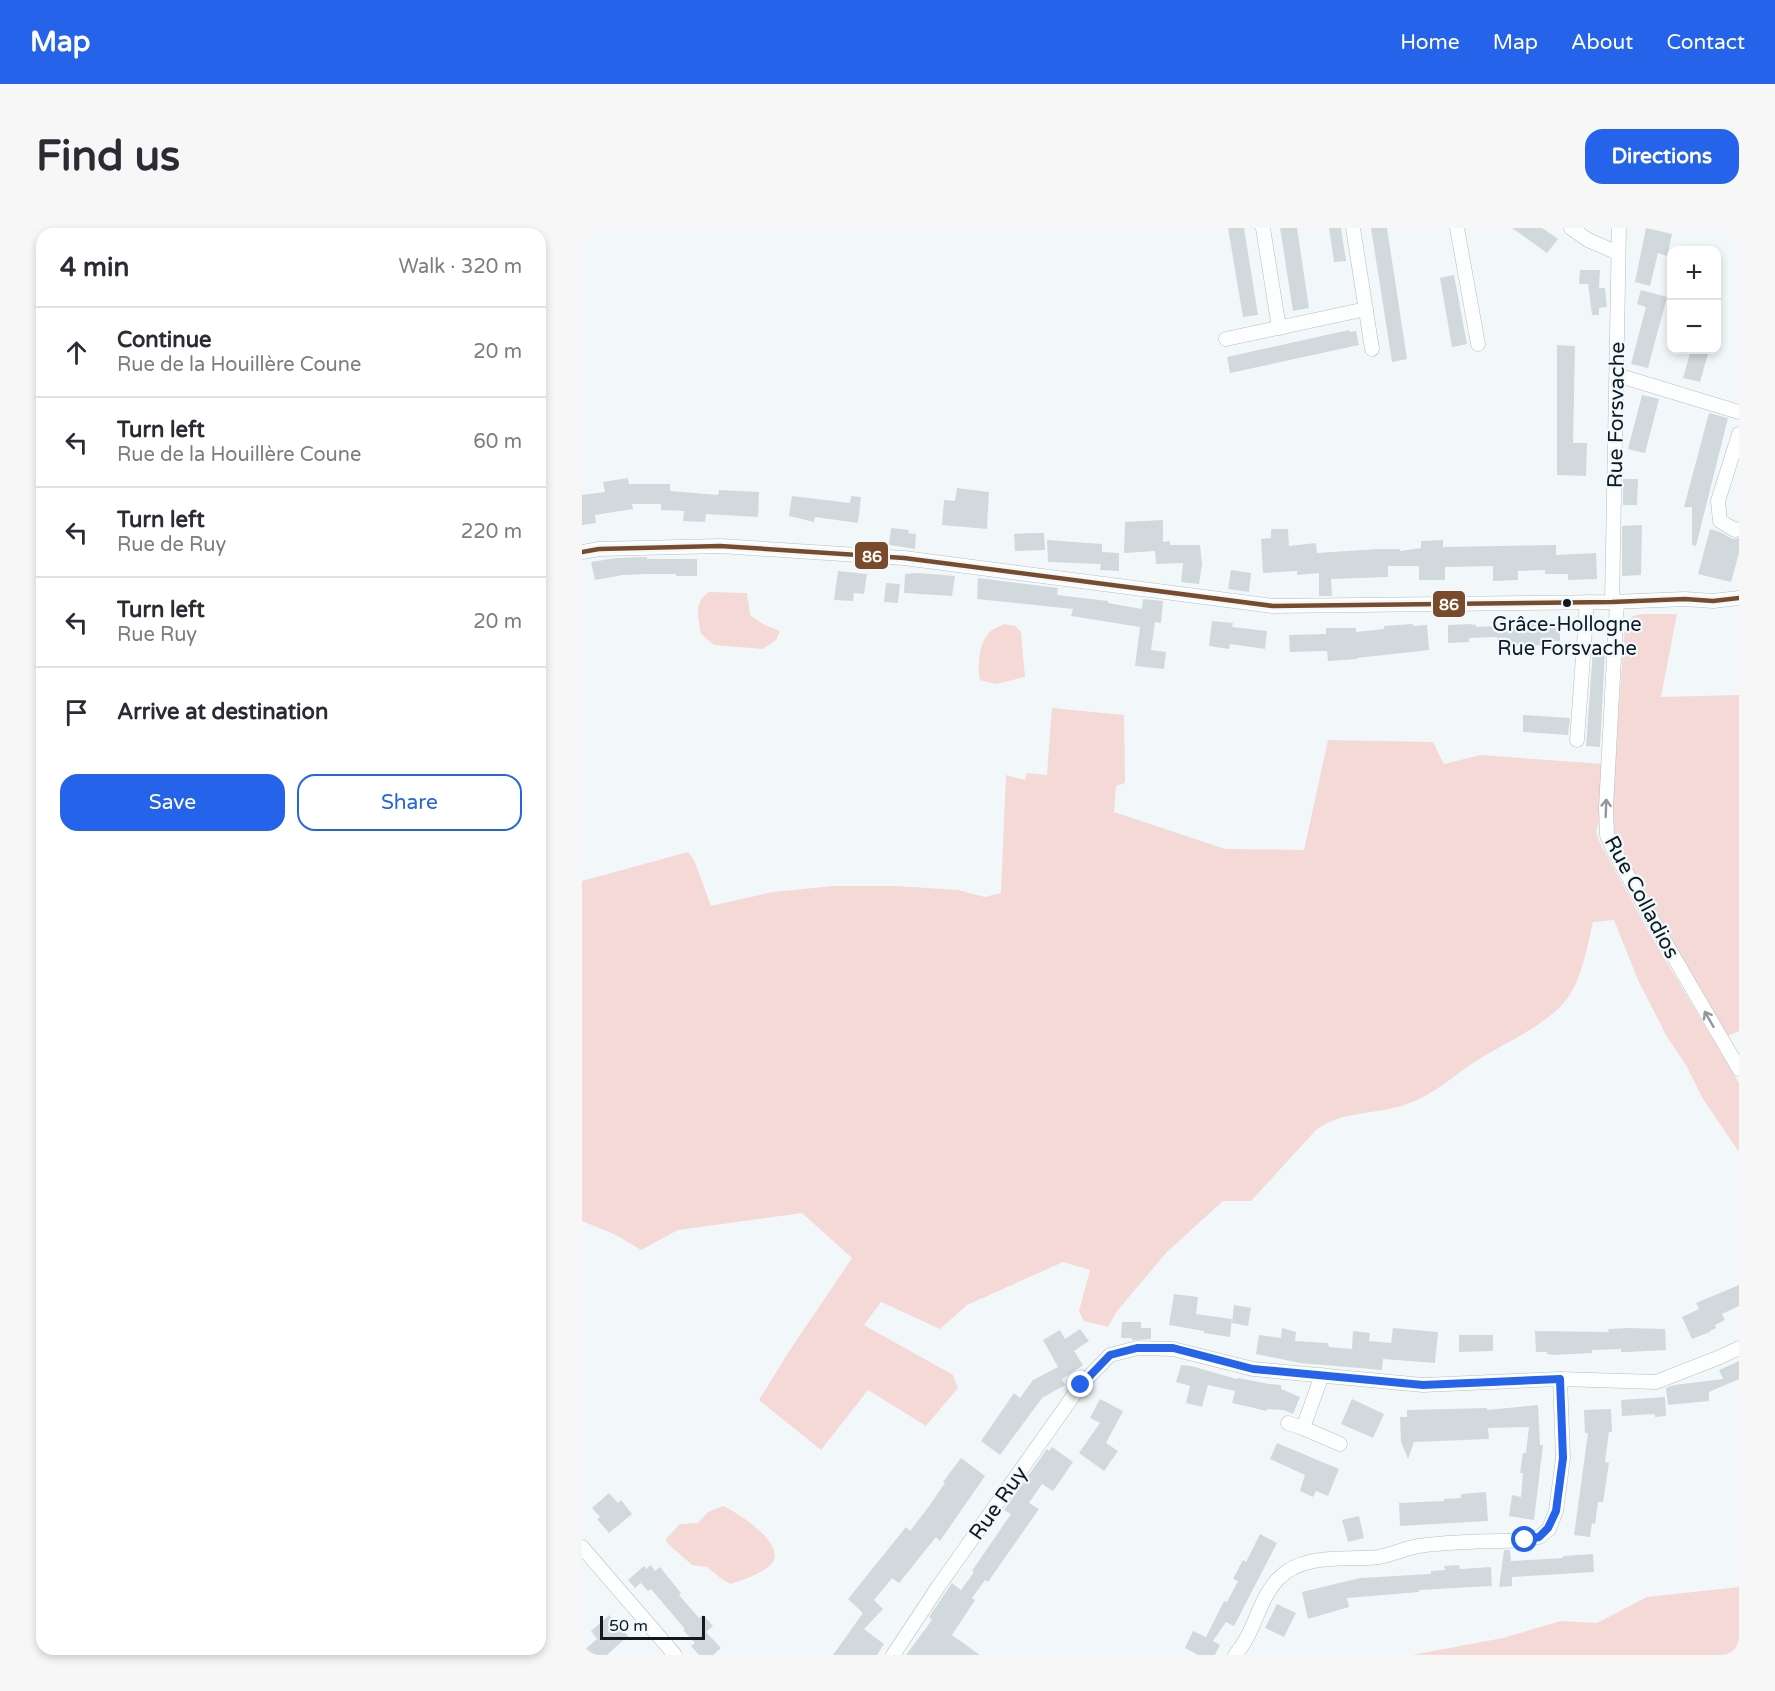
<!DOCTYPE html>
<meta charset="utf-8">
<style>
body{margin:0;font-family:"Varela Round",sans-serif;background:#f7f7f7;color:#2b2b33}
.controls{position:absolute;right:18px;top:18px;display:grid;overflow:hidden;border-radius:12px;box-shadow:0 3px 9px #0003}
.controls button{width:54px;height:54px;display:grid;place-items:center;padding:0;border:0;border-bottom:2px solid #e1e1e2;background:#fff;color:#2b2b33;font:30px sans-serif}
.scale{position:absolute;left:18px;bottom:15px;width:105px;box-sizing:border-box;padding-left:6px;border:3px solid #121a1f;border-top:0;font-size:16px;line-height:21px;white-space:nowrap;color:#121a1f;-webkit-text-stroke:4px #eff9fe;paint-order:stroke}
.stop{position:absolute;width:18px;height:18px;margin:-14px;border:4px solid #2563eb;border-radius:50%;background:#fff}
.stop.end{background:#2563eb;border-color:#fff;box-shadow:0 2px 6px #0008}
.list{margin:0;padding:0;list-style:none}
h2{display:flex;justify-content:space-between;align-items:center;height:78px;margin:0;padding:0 24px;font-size:26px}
h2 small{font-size:20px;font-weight:400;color:#7c7c81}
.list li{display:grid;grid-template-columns:39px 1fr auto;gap:18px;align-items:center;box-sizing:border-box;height:90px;padding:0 24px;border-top:2px solid #e1e1e2}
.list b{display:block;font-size:22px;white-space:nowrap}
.list p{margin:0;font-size:20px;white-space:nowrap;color:#7c7c81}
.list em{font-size:20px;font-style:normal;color:#7c7c81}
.actions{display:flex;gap:12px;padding:18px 24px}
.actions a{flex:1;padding:14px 0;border:2px solid #2563eb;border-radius:18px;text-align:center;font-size:21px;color:#2563eb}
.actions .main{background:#2563eb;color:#fff}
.icon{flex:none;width:33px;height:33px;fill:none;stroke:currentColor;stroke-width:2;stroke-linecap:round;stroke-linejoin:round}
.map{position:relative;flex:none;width:1157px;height:1427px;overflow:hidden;border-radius:18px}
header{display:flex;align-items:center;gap:36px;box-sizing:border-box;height:84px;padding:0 30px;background:#2563eb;color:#fff}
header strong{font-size:28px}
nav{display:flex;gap:33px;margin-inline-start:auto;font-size:21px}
.intro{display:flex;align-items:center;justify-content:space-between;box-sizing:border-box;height:144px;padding:0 36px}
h1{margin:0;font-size:42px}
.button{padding:15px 27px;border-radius:18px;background:#2563eb;color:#fff;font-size:21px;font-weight:700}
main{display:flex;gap:36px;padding:0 36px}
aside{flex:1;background:#fff;border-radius:18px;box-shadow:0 3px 9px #0003}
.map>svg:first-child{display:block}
.green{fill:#f5d9d7}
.building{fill:#d2d9dd}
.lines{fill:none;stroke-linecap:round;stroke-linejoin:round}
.minor-casing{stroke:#b6bdc0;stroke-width:15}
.minor{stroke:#fdfefe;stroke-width:14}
.bus-1-casing{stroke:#eff9fe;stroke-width:9}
.bus-1{stroke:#7a4b2a;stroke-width:4.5}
.oneway{stroke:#93979a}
.route{stroke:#2563eb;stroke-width:8}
.bus-dot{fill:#121a1f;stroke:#eff9fe;stroke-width:2}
.labels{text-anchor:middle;stroke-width:4.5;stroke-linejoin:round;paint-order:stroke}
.bus-label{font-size:20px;fill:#121a1f;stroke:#eff9fe}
.street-label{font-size:21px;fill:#121a1f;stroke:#eff9fe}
.line-badge{stroke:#eff9fe;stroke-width:2}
.badge-label{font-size:16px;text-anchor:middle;font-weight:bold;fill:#fff}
</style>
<header>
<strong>Map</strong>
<nav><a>Home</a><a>Map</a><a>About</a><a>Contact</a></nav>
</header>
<div class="intro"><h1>Find us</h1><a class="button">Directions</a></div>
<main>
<aside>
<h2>4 min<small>Walk · 320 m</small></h2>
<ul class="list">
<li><svg class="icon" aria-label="ahead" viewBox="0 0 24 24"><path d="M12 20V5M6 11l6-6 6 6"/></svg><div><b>Continue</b><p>Rue de la Houillère Coune</p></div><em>20 m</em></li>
<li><svg class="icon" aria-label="left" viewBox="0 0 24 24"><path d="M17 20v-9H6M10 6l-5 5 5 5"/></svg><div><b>Turn left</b><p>Rue de la Houillère Coune</p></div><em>60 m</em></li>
<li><svg class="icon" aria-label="left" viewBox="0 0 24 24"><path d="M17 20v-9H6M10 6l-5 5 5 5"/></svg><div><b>Turn left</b><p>Rue de Ruy</p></div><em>220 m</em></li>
<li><svg class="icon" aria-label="left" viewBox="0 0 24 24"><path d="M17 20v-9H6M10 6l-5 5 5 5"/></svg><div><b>Turn left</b><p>Rue Ruy</p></div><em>20 m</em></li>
<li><svg class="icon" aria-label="arrive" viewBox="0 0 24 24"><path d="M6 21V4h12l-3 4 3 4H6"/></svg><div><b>Arrive at destination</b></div></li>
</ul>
<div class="actions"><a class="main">Save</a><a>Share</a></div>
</aside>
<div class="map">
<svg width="1157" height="1427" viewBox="0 0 1157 1427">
<rect width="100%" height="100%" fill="#f2f8fa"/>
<g class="green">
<path d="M127 364 165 365 168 387 181 396 198 403 194 412 181 421 132 417 119 406C116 389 111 375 127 364Z"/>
<polygon points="1061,386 1095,386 1079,469 1157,467 1157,803 1145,808 1033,614 1028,597 1043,398 1051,388"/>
<path d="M422 396 433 398 439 404 443 449 413 456 398 452C395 440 397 415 406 406 410 401 417 399 422 396Z"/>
<path d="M470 480 542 487 543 555 534 558 532 584 643 621 722 622 746 512 851 514 862 536 899 527 1021 536C1020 558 1022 584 1014 604L1018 615 1068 706 1157 855V924L1121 871 1104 837 1085 809 1056 752 1032 692 1011 694C1005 718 1001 747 987 768 969 796 919 816 891 835 869 850 851 867 825 876 795 887 761 882 734 902L669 973H641L584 1025 535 1083 526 1099 502 1093 497 1083 508 1042 481 1034 385 1077 358 1101 299 1074 282 1097 371 1147 376 1160 344 1198 286 1162 239 1222 177 1172 206 1125 270 1030 220 985 96 1002 59 1022 34 1007 0 993V653L106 624 112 632 129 678 191 664 252 658H314L376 662 403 669 419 665 424 547 443 552 445 545 465 547Z"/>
<path d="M141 1278C155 1284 202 1314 191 1334 185 1344 160 1352 149 1356L141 1352 125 1339 110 1337 85 1315 84 1311 98 1296 116 1295 126 1284Z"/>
<polygon points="1157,1359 1157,1427 830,1427 921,1410 979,1393 1015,1395 1065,1369"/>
</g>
<g class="building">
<polygon points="646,0 662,0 676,87 661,89"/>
<polygon points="698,0 715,0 727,80 711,83"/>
<polygon points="747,0 759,0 764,33 752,34"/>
<polygon points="789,0 805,0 825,131 810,134"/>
<polygon points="930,0 960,0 976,11 965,25"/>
<polygon points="1064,0 1090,6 1085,28 1076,25 1068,58 1053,54"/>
<polygon points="998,42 1018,42 1017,60 1023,60 1025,79 1017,80 1017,87 1010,87 1006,56 997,56"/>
<polygon points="872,47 885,116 870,119 858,50"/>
<polygon points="1059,62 1085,69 1066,140 1049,136 1064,79 1055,76"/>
<polygon points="767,102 768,104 774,103 777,117 648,145 645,129"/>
<polygon points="975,117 993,118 991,215 1005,215 1004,248 975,247"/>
<polygon points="1109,122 1127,122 1118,154 1101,150"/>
<polygon points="1060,167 1077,171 1063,225 1046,221"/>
<polygon points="1127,185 1146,190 1114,318 1110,317 1110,279 1102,279"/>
<polygon points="46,250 47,256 88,256 88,263 136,267 137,262 177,264 176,289 124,286 123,294 101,293 102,283 79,282 79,276 50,276 51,281 13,287 14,295 0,297 0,267 23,264 21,254"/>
<polygon points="1041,251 1056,251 1055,277 1041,277"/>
<polygon points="375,260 407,264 405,301 360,297 362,272 373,273"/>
<polygon points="210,268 268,275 269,268 279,269 276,295 233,289 232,294 207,288"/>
<polygon points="581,292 581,314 588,313 588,317 618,317 620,336 617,356 599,354 601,335 574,336 573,323 542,325 543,294"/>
<polygon points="1060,297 1059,347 1040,348 1040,298"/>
<polygon points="309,300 327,302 326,305 334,306 333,321 307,317"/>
<polygon points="689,301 706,301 707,318 734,315 735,325 796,321 818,321 818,323 839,320 839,313 861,312 861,319 974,317 974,327 1014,325 1015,351 986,352 986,346 963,346 963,342 936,343 936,352 911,353 911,338 863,339 863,352 837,352 837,338 806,338 806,349 749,351 750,368 737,368 737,345 715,347 715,343 681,345 679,311 689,310"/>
<polygon points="1128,301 1138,304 1151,311 1157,310 1157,325 1149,354 1116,346"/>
<polygon points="448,305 462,305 463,322 433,323 432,306"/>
<polygon points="465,312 520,316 520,324 537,325 537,343 518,342 519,336 466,334"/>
<polygon points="65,329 65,331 115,331 115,348 94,348 94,346 65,346 41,347 13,352 9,334 34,330"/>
<polygon points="649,342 669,345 667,364 646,361"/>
<polygon points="256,343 285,346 282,366 272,365 271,373 252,372"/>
<polygon points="336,345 373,348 370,368 322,365 323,346"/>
<polygon points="396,350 476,360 475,367 526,373 526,375 560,381 561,371 581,373 579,395 573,394 569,422 584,424 582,441 553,438 558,399 489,388 491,381 395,371"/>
<polygon points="304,355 318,356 316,375 302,374"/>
<polygon points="630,393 651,395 650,399 685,403 683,421 648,416 647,421 627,418"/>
<polygon points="978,395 978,413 971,413 971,417 916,418 915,409 887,410 887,414 866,415 866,397 887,396 894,397 894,399"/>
<polygon points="831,396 831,398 845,397 847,422 775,430 775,431 746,433 745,423 708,424 707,407 744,406 744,400 774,400 774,404 802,401 802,398"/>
<polygon points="1011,421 1023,422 1018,519 1004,518"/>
<polygon points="941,487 988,490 986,507 941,504"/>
<polygon points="1157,1057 1157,1078 1140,1086 1143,1092 1133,1097 1134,1100 1128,1103 1128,1104 1110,1111 1100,1089 1117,1081 1114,1075"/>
<polygon points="592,1066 616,1069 614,1086 650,1091 648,1109 622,1105 622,1103 587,1097"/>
<polygon points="652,1077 669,1080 666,1098 650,1095"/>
<polygon points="540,1094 559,1094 559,1100 569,1100 569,1111 550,1112 550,1110 539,1110"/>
<polygon points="700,1100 714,1104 713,1113 746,1115 747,1119 770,1121 771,1103 788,1105 787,1113 809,1115 811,1100 856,1104 853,1135 801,1131 800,1142 718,1135 674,1126 677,1107 699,1110"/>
<polygon points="1046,1100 1083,1101 1084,1122 1046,1124 1039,1124 1039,1121 1010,1122 1010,1125 972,1127 965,1126 965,1124 954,1124 953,1103 1027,1104 1026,1101"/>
<polygon points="498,1101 507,1113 492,1123 501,1137 480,1151 483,1157 460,1170 418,1227 399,1213 432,1165 438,1170 451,1152 476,1139 461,1112 478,1102 483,1111"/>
<polygon points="877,1107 911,1107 911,1123 877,1124"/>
<polygon points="1157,1133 1157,1151 1127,1164 1127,1173 1086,1177 1084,1160 1092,1157 1141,1151 1137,1142"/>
<polygon points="599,1137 609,1138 655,1151 656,1150 687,1156 699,1157 699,1161 718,1169 711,1186 702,1182 685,1181 685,1183 650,1175 653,1163 626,1157 620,1179 604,1175 608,1158 594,1154"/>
<polygon points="1083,1169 1084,1188 1073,1189 1073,1186 1040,1188 1039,1172"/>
<polygon points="518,1171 541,1183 524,1215 536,1223 522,1243 497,1225 518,1195 508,1190"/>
<polygon points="770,1171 802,1186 791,1210 759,1196"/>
<polygon points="956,1177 958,1217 961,1217 952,1292 927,1288 930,1267 939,1269 941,1245 938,1245 941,1225 944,1225 947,1199 906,1200 907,1211 832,1214 826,1231 819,1214 818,1189 825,1189 825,1182 905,1180 905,1182"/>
<polygon points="1029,1181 1030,1204 1027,1204 1023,1234 1027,1235 1021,1274 1016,1274 1013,1296 1010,1295 1008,1309 992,1307 1006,1205 1003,1205 1002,1182"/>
<polygon points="695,1215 757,1241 746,1268 734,1263 731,1269 718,1263 723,1247 688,1231"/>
<polygon points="470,1219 491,1234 471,1263 460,1256 447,1275 457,1281 406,1354 403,1352 390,1370 393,1372 370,1407 398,1427 324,1427 350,1392 347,1389 370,1355 379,1362 392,1344 390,1343 429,1286 422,1282 465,1221 467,1223"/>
<polygon points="379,1230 403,1248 358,1313 354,1309 317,1355 310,1350 292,1372 301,1381 282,1401 302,1416 295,1427 251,1427 281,1385 266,1371 324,1299 328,1303 348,1277 363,1255 361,1254"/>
<polygon points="904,1264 906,1293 818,1298 817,1275 862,1273 862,1271 879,1270 879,1266"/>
<polygon points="27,1265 36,1275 39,1272 50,1286 27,1305 15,1291 18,1289 10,1280"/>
<polygon points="777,1288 782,1310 766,1314 760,1292"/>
<polygon points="678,1306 695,1315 652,1398 644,1394 631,1413 638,1417 633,1427 616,1427 603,1420 611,1403 624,1409 642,1373 645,1374 656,1353 651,1351 661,1332 664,1334"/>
<polygon points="922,1322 928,1322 929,1333 981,1330 981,1328 1011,1326 1012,1344 930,1349 930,1358 917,1359"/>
<polygon points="69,1337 73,1343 78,1339 99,1365 97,1367 117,1390 121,1387 131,1398 124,1404 139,1420 131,1427 117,1427 109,1418 113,1415 101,1402 103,1401 69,1361 66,1363 59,1355 53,1360 46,1352 62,1338 64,1341"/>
<polygon points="877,1337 878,1341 909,1339 910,1358 837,1362 837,1364 765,1370 767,1379 726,1391 720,1364 778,1350 849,1346 849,1343 863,1342 862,1338"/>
<polygon points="695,1376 714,1385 702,1409 683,1400"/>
<polygon points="27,1387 46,1408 25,1427 0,1427 0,1424 15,1411 9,1403"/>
</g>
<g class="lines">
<g class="minor-casing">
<g id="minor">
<polyline points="681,0 697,100"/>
<polyline points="771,0 790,121"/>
<polyline points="875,0 896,116"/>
<polyline points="989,0 1006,12 1036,25"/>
<polyline points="644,111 784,81"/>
<polyline points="1035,147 1157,184"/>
<polyline points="1157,206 1136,273 1138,293 1153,302 1157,301"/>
<polyline points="0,324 17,321 138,318 322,330 691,378 1030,374 1103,371 1131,373 1157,370"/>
<polyline points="1035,373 1024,580 1025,607 1031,621 1068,688 1157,841"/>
<polyline points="1030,374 1037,0"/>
<polyline points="995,512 1005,374"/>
<polyline points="706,1195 721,1200 758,1216"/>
<polyline points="721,1200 740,1147"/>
<polyline points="0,1319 93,1427"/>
<polyline points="311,1427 356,1359 499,1157 528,1127 555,1120 591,1121 671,1141 841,1157 978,1151 1074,1154 1138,1129 1157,1120"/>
<path d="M653 1427C673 1405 676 1372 696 1351 722 1324 763 1333 797 1329 810 1327 823 1320 837 1318 871 1313 908 1314 943 1312L957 1309 967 1301 974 1283 981 1230 978 1151"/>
</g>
</g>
<use href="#minor" class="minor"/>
<g class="bus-1-casing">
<polyline id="bus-1" points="0,324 17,321 138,318 322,330 691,378 1030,374 1103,371 1131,373 1157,370"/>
</g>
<use href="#bus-1" class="bus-1"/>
</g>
<defs><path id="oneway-shaft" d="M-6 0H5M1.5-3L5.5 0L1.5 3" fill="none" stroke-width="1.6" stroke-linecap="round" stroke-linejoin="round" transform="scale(1.5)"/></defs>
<g class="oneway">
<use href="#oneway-shaft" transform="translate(1024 580) rotate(-88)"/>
<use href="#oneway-shaft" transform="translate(1127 791) rotate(-120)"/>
</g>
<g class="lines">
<polyline class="route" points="499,1157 528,1127 555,1120 591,1120 671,1141 841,1157 978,1151 981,1230 974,1283 966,1300 957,1309 943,1312"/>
</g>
<circle class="bus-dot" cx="985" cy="375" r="5"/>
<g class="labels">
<g class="bus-label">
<text x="985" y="403">Grâce-Hollogne<tspan x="985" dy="24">Rue Forsvache</tspan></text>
</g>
<g class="street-label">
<text transform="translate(1034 187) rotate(-89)" y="7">Rue Forsvache</text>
<text transform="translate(1060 669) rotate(62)" y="7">Rue Colladios</text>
<text transform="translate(416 1275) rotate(-55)" y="7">Rue Ruy</text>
</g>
</g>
<g class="line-badge">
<rect x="272" y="313" width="35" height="29" rx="6" fill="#7a4b2a"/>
<rect x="850" y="362" width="34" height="28" rx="6" fill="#7a4b2a"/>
</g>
<g class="badge-label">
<text x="290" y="334">86</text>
<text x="867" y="382">86</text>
</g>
</svg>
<div class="controls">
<button>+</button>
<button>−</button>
</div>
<div class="scale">50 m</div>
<div class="stop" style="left:943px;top:1312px"></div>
<div class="stop end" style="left:499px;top:1157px"></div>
</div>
</main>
